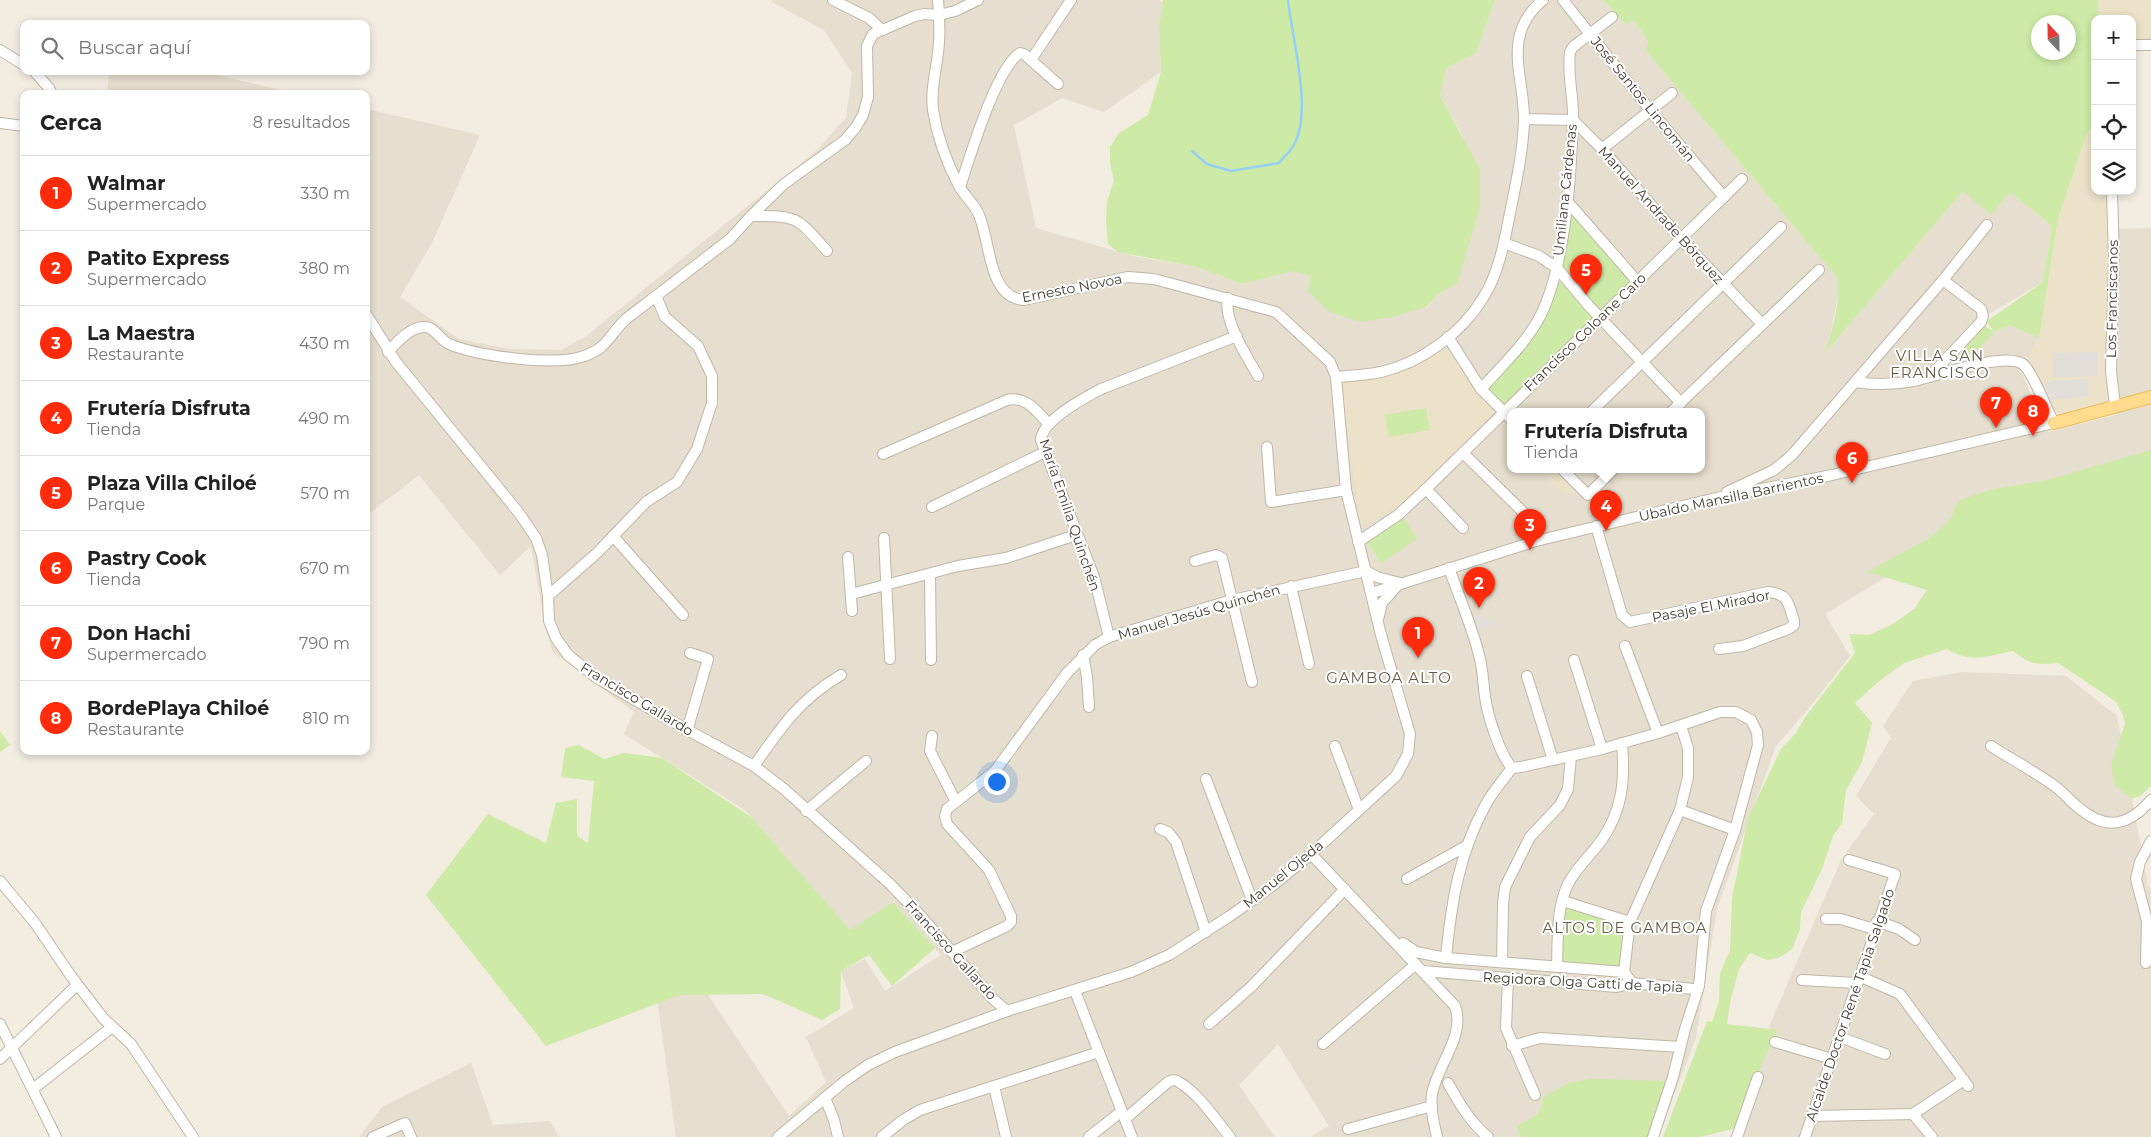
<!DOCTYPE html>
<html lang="es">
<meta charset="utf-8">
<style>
body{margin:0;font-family:Montserrat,sans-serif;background:#f6f6f6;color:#222}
.controls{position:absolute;right:15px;top:15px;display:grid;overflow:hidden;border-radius:10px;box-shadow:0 2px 8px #0003}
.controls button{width:45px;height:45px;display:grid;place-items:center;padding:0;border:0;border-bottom:1px solid #e0e0e0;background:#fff;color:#222;font:25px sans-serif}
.compass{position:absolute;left:2031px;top:15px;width:45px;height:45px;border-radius:50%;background:#fff;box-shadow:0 2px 8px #0003;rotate:338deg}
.you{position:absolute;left:996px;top:781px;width:18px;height:18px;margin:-12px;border:4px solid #fff;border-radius:50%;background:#1a73e8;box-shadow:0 0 0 8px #1a73e833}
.badge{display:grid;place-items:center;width:32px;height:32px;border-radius:50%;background:#ff2b0b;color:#fff;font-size:16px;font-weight:700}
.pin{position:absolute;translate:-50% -41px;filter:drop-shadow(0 1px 2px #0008)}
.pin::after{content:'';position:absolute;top:26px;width:18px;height:15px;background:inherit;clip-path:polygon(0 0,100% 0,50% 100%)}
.popup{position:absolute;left:1507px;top:408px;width:198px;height:65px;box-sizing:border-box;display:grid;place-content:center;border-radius:10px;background:#fff;filter:drop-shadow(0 1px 4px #0005);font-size:16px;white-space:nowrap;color:#767676}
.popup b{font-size:19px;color:#222}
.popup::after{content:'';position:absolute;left:50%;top:100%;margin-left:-10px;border:10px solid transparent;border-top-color:#fff}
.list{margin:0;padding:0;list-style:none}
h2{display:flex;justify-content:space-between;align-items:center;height:65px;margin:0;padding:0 20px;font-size:21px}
h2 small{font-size:16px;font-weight:400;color:#767676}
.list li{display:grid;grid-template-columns:32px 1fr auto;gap:15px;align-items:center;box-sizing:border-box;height:75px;padding:0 20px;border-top:1px solid #e0e0e0}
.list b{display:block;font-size:19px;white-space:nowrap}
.list p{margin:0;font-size:16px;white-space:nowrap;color:#767676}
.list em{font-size:16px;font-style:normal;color:#767676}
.icon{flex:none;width:28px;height:28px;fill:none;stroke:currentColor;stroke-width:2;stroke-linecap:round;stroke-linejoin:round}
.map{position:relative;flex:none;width:2151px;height:1137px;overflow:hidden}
.search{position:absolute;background:#fff;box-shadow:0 2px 8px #0003;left:20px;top:20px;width:350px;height:55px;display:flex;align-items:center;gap:12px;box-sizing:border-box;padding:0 18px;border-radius:10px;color:#767676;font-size:19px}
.panel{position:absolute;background:#fff;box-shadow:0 2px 8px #0003;left:20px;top:90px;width:350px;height:665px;border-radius:10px}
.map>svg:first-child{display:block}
.residential{fill:#e6dece;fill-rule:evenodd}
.education{fill:#ece2c9}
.green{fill:#cdeaa6;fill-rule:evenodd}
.parking{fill:#e2deda}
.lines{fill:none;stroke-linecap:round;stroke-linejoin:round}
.stream{stroke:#97d0f5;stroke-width:2.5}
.minor-casing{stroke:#c0b7a6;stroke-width:12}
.major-casing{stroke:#ebbb56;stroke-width:14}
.minor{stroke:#fff;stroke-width:10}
.major{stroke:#ffdc8d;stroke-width:12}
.labels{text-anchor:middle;stroke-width:4;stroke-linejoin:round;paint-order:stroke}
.street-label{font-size:14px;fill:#433c32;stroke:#fff}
.neighbourhood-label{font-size:15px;letter-spacing:1px;fill:#675a48;stroke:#fff}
</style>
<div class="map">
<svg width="2151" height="1137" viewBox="0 0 2151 1137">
<rect width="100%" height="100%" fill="#f2ece1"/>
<g class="residential">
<path d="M772 0H1159L1163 3 1159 27 1161 72 1104 112 1062 98 1014 125 1036 228 1133 256 1197 267 1243 284 1292 270 1426 308 1439 293 1457 283 1462 134 1440 96 1446 68 1476 53 1495 0H1603L1613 12 1634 19 1648 40 1646 51 1835 275 1839 285 1838 295 1827 351 1963 191 1991 214 2010 192 2052 226 2043 282 1979 320 1923 384 1981 369 1971 358 1994 332 2010 325 2039 338 2026 361 1999 355 2013 367 2020 369 2048 432 2116 415 2119 399 2115 371 2117 229 2151 228V458L1932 549 1825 614 1850 656 1808 709 1776 746 1717 909 1696 1038 1658 1137H1310L1329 1126 1278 1044 1239 1085 1275 1137H676L656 990 702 986 789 1116 826 1082 806 1037 854 1008 841 971 865 959 885 991 941 955 893 902 854 935 745 810 624 734 634 712 553 652 545 626 531 546 500 575 419 475 366 516V109L480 135 432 243 400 297 459 339 509 349 561 350 585 337 816 151 846 118 852 73 824 30 772 2ZM1511 412H1701V470H1511Z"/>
<polygon points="109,71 199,71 298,94 107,94"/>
<polygon points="1962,672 2066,676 2117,716 2148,885 2151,890 2151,1137 1741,1137 1753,1064 1841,860 1874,814 1856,796 1891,738 1883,726 1913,681"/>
<polygon points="471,1063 493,1125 550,1121 559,1137 359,1137 382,1107"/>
</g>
<g class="education">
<polygon points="2098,0 2151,0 2151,42 2132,42 2132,19 2099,19"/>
<polygon points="2095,120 2095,191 2108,191 2110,260 2107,372 2110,403 2060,415 2052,407 2034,373 2026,361 2039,338 2058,219 2086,136"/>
<polygon points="1446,345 1471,385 1495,411 1438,471 1401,505 1364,526 1360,522 1341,383 1390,375 1414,366 1434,355"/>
<polygon points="1556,470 1560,470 1582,491 1564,494 1546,479"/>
</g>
<g class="green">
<polygon points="1163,0 1495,0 1476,53 1446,68 1440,96 1480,169 1480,207 1457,284 1439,293 1426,307 1392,317 1360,322 1330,312 1308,291 1311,276 1292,271 1243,284 1197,267 1118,252 1108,244 1106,222 1107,202 1114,181 1110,163 1110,147 1119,133 1148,115 1161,72 1159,27"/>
<path d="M1603 0H2098L2099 19H2095V120L2086 136 2058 219 2039 338 2010 325 1994 332 1971 358 1949 360 1982 324 1993 331 1987 321 2043 282 2052 226 2010 192 1991 215 1963 191 1826 352C1831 330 1844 295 1835 275L1646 51 1648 40 1634 20 1626 25ZM2038 22H2068V52H2038Z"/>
<polygon points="1568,204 1636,281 1504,410 1482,389 1546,310"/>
<polygon points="1426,408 1430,430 1389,437 1385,415"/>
<path d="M2151 450V786L2139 797 2132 798 2115 786 2111 765 2125 724 2123 715 2116 702 2058 663C2035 665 2031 665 2013 651 1988 656 1971 664 1947 649L1904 663 1877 683 1855 703 1872 723 1862 762 1846 790 1842 823 1833 836 1822 869 1801 912 1800 929 1792 949 1778 958 1767 960 1750 953 1739 969 1731 998 1727 1024 1777 1030 1733 1129 1700 1137H1663L1707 1021 1712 1022 1719 1001 1720 973 1730 951 1732 898 1748 818 1781 749 1796 733 1806 716 1855 653 1849 634 1869 635 1895 623 1915 608 1927 590 1868 572 1933 536 1945 525 1952 517 1955 506 1963 499 1990 490 2047 480Z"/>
<polygon points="1403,517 1417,539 1381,563 1366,541"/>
<polygon points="0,731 10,745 0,752"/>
<polygon points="579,745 604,759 624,753 662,758 751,817 850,930 893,902 935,948 892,986 869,955 841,971 840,1009 822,1020 763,994 680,995 546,1046 426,895 488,814 546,843 556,803 577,799 577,836 588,843 594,781 561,777 565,748"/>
<polygon points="1565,905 1625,925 1619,967 1561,963 1562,923"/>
<polygon points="1591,1079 1669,1081 1651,1137 1521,1137 1517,1126 1539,1114 1544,1097 1569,1083"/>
</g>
<g class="parking">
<polygon points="2098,352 2098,376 2053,377 2053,353"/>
<polygon points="2087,379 2089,396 2050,400 2044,384 2051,381"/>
<polygon points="1481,615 1482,619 1489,617 1492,626 1479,630 1475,617"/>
</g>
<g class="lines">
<path class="stream" d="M1192 151 1207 164 1231 171 1279 163C1284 157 1290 152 1294 145 1313 109 1292 40 1288 0"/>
<g class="minor-casing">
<g id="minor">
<polyline points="833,0 869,18 882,30"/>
<polyline points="938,0 939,15 955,11 978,0"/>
<polyline points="1563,0 1650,110 1724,197"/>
<polyline points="2132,45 2151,45"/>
<polyline points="0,50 24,65"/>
<polyline points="1031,60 1071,0"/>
<polyline points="34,71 49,88 52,94"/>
<polyline points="1524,119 1573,120 1602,149 1681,239 1762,324"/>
<polyline points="0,123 24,126"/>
<polyline points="1602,149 1672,93"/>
<path d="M960 187C970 157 996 68 1020 53L1024 54 1058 84"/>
<polyline points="2112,191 2114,258 2111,371 2115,406"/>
<polyline points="1567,201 1637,281"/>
<path d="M751 216 784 184 845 140 856 127 863 115 868 97 867 46 873 34 915 16 924 14 939 15C939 24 940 33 939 42 938 65 930 87 933 110 937 136 947 163 959 186 964 195 972 202 977 211 991 235 986 298 1024 300L1128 277 1154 279 1276 312 1330 362 1336 377 1346 490 1381 635 1410 734 1408 754 1396 776 1311 854 1272 886 1230 916 1169 955 1131 972 1007 1011 895 1052 868 1065 845 1081 778 1137"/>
<polyline points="1504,243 1539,256 1557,268 1588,305 1681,403"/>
<path d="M1228 298C1223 321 1247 356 1258 376"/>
<polyline points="366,314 396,362 519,513 536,538 542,555 548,596 549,621 556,638 568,655 597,678 682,727 754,766 784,789 890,884 919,914 993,999 1007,1011"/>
<polyline points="1448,337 1481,389 1511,419"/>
<path d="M388 352C397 342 411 326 425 327 435 327 440 340 449 344 477 356 552 366 581 357 608 349 608 336 626 319 636 311 647 303 656 296"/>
<path d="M1336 377C1351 376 1366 375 1381 372 1421 363 1462 333 1483 298 1500 271 1505 238 1511 208 1517 179 1523 150 1524 121 1525 77 1500 36 1543 0"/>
<polyline points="1929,377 1981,322 1983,316 1981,309 1943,280"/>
<path d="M1481 389C1501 367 1522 347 1537 322 1565 274 1571 177 1573 121 1574 98 1567 75 1570 52L1573 47 1612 17"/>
<polyline points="1591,412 1781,227"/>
<polyline points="1671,412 1819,270"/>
<polyline points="1267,447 1271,502 1346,490"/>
<polyline points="1463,453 1525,514 1536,541"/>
<path d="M883 454 1007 400C1027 396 1036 411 1049 424"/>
<polyline points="1563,470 1588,495 1613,470"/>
<polyline points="1426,489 1463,528"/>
<polyline points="1727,492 1774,470 1792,455 1943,280 1987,225"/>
<polyline points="932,507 1045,452"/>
<path d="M1596 526 1622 615 1630 622 1768 592C1789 594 1788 603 1794 621V625L1788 629 1743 646 1719 649"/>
<polyline points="613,536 683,615"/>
<polyline points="884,538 890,659"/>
<polyline points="1358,542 1398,515 1426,489 1742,179"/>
<polyline points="848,557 852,611"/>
<polyline points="1195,561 1216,555 1222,558 1252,682"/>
<path d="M1449 568C1459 597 1472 626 1479 655 1483 669 1483 682 1485 697 1488 716 1499 753 1512 768"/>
<polyline points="1366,571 1377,577 1400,583"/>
<polyline points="930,574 931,660"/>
<polyline points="1291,586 1309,664"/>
<path d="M1372 593 1536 541 1712 499 1832 475 2054 423C2047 410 2033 373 2024 365 2008 350 1935 377 1913 381 1893 385 1874 385 1855 382"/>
<polyline points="851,594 958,566 1006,558 1076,535"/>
<path d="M548 596 597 553 646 502 677 482 697 449 712 403V376L698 346 665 317 656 296 730 239 751 216C798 216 796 216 827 251"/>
<polyline points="1379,616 1382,603 1397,586"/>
<path d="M1109 637 1094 577 1041 440C1042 420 1084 398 1101 389L1237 336"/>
<polyline points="1625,646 1658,733"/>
<polyline points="1083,655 1087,677 1089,707"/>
<polyline points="1574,660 1602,749"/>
<polyline points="1527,676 1553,760"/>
<polyline points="687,731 708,659 690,653"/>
<polyline points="932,736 930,751 956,802"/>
<polyline points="1335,746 1359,810"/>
<path d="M1991 746C2012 760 2036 772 2056 787 2064 793 2071 802 2079 808 2106 831 2129 826 2151 800"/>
<path d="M754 766C781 727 799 700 841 675"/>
<polyline points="1512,768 1521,767 1602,749 1658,733 1720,712 1736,712 1751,720 1757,732 1758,745 1735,830 1706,911 1699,986 1685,1029 1673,1077 1653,1137"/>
<polyline points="1206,779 1252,900"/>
<polyline points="1680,810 1735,830"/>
<polyline points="806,811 866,761"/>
<polyline points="1160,829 1168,832 1176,842 1206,932"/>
<path d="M1311 854 1455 1006C1466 1036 1437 1065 1432 1094 1430 1109 1434 1123 1437 1137"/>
<polyline points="1407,879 1466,846"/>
<polyline points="0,881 35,923 71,976 103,1018 131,1044 193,1137"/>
<polyline points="1563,901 1630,922"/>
<polyline points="1826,919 1841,919 1874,929"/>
<polyline points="1877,921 1899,929 1915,940"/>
<polyline points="1403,943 1416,952 1446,958 1624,972"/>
<polyline points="952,952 1007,926 1011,922 1011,916 989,870 947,824 945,816 947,809 995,771 1067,673 1095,645 1109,637 1232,600 1366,571"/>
<path d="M1446 958C1451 905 1459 853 1485 806 1492 792 1503 780 1512 768"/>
<polyline points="1502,962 1503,904 1505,887 1530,837 1560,805 1568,789 1571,757"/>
<polyline points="2146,963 2147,921 2136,879 2140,862 2151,841"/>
<path d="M1557 967C1558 940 1556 909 1568 884 1576 868 1590 856 1601 841 1623 810 1625 780 1622 743"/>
<polyline points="1423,971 1617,987 1632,983 1694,989 1697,992"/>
<polyline points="1859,976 1900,994 1968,1086"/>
<polyline points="1508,979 1506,1028 1535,1095"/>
<polyline points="1802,980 1856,983"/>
<polyline points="1632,983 1624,972 1630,922 1680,810 1688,777 1688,748 1681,726"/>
<polyline points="1075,991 1132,1137"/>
<polyline points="0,1024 56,1137"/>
<polyline points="1209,1024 1252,986 1345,889"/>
<polyline points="1840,1037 1885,1054"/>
<polyline points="1775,1042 1832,1059"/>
<polyline points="1323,1044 1416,964"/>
<polyline points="1512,1046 1540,1038 1680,1047"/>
<polyline points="0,1059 77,985"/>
<path d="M1448 1083C1459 1103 1470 1122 1488 1137"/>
<polyline points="994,1086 1006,1137"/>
<polyline points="33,1089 112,1027"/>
<polyline points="825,1098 834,1120 838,1137"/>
<polyline points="1913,1114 1932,1137"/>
<polyline points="1813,1116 1913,1114 1964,1080"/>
<path d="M1125 1119 1168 1082C1172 1080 1175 1079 1179 1082 1199 1094 1215 1119 1230 1137"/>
<polyline points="1348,1129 1432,1106"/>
<polyline points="373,1137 405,1123 411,1137"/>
<polyline points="882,1137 903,1120 920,1110 1099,1052"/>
<polyline points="1089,1137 1122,1111"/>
<polyline points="1737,1137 1758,1077"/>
<polyline points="1805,1137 1895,874 1849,860"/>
</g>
</g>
<g class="major-casing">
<polyline id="major" points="2054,423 2151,397"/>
</g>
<use href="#minor" class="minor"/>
<use href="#major" class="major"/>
</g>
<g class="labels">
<g class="street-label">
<text transform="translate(1643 99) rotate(51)" y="5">José Santos Lincomán</text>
<text transform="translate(1565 190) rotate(-84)" y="5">Umiliana Cárdenas</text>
<text transform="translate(1661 215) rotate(48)" y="5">Manuel Andrade Bórquez</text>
<text transform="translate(1072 288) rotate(-11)" y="5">Ernesto Novoa</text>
<text transform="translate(2112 299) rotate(-89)" y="5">Los Franciscanos</text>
<text transform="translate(1585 332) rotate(-44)" y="5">Francisco Coloane Caro</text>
<text transform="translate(1731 497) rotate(-12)" y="5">Ubaldo Mansilla Barrientos</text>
<text transform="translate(1070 515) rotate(71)" y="5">María Emilia Quinchén</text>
<text transform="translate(1711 606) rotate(-11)" y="5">Pasaje El Mirador</text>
<text transform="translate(1199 612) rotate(-16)" y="5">Manuel Jesús Quinchén</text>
<text transform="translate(637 699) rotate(31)" y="5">Francisco Gallardo</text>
<text transform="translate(1283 874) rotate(-39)" y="5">Manuel Ojeda</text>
<text transform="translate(951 950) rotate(48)" y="5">Francisco Gallardo</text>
<text transform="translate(1583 982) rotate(3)" y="5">Regidora Olga Gatti de Tapia</text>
<text transform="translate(1850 1005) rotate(-71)" y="5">Alcalde Doctor René Tapia Salgado</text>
</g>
<g class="neighbourhood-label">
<text x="1940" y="361">VILLA SAN<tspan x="1940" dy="17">FRANCISCO</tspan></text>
<text x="1389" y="683">GAMBOA ALTO</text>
<text x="1625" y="933">ALTOS DE GAMBOA</text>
</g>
</g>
</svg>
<div class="controls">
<button>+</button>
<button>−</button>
<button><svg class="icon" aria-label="locate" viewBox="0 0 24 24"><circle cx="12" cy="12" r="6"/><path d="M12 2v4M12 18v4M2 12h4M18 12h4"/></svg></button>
<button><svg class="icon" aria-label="layers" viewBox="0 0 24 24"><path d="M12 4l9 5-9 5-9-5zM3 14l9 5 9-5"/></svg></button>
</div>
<svg class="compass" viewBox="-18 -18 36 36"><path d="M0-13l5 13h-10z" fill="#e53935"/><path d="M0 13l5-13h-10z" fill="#767676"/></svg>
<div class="you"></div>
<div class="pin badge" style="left:1418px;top:658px">1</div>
<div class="pin badge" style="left:1479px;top:608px">2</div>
<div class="pin badge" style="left:1530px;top:550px">3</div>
<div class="pin badge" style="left:1606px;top:531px">4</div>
<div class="popup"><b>Frutería Disfruta</b>Tienda</div>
<div class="pin badge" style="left:1586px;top:295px">5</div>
<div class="pin badge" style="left:1852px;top:483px">6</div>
<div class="pin badge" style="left:1996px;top:428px">7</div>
<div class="pin badge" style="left:2033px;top:436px">8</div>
<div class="search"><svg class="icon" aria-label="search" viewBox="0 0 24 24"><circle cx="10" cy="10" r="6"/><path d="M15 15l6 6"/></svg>Buscar aquí</div>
<section class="panel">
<h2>Cerca<small>8 resultados</small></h2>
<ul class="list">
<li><span class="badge">1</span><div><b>Walmar</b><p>Supermercado</p></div><em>330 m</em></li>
<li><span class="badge">2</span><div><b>Patito Express</b><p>Supermercado</p></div><em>380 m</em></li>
<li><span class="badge">3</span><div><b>La Maestra</b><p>Restaurante</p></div><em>430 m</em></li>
<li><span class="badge">4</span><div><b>Frutería Disfruta</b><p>Tienda</p></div><em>490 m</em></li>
<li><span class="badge">5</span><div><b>Plaza Villa Chiloé</b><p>Parque</p></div><em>570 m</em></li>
<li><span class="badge">6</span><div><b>Pastry Cook</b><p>Tienda</p></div><em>670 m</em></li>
<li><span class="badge">7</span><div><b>Don Hachi</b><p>Supermercado</p></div><em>790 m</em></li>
<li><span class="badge">8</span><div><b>BordePlaya Chiloé</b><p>Restaurante</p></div><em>810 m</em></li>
</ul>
</section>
</div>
